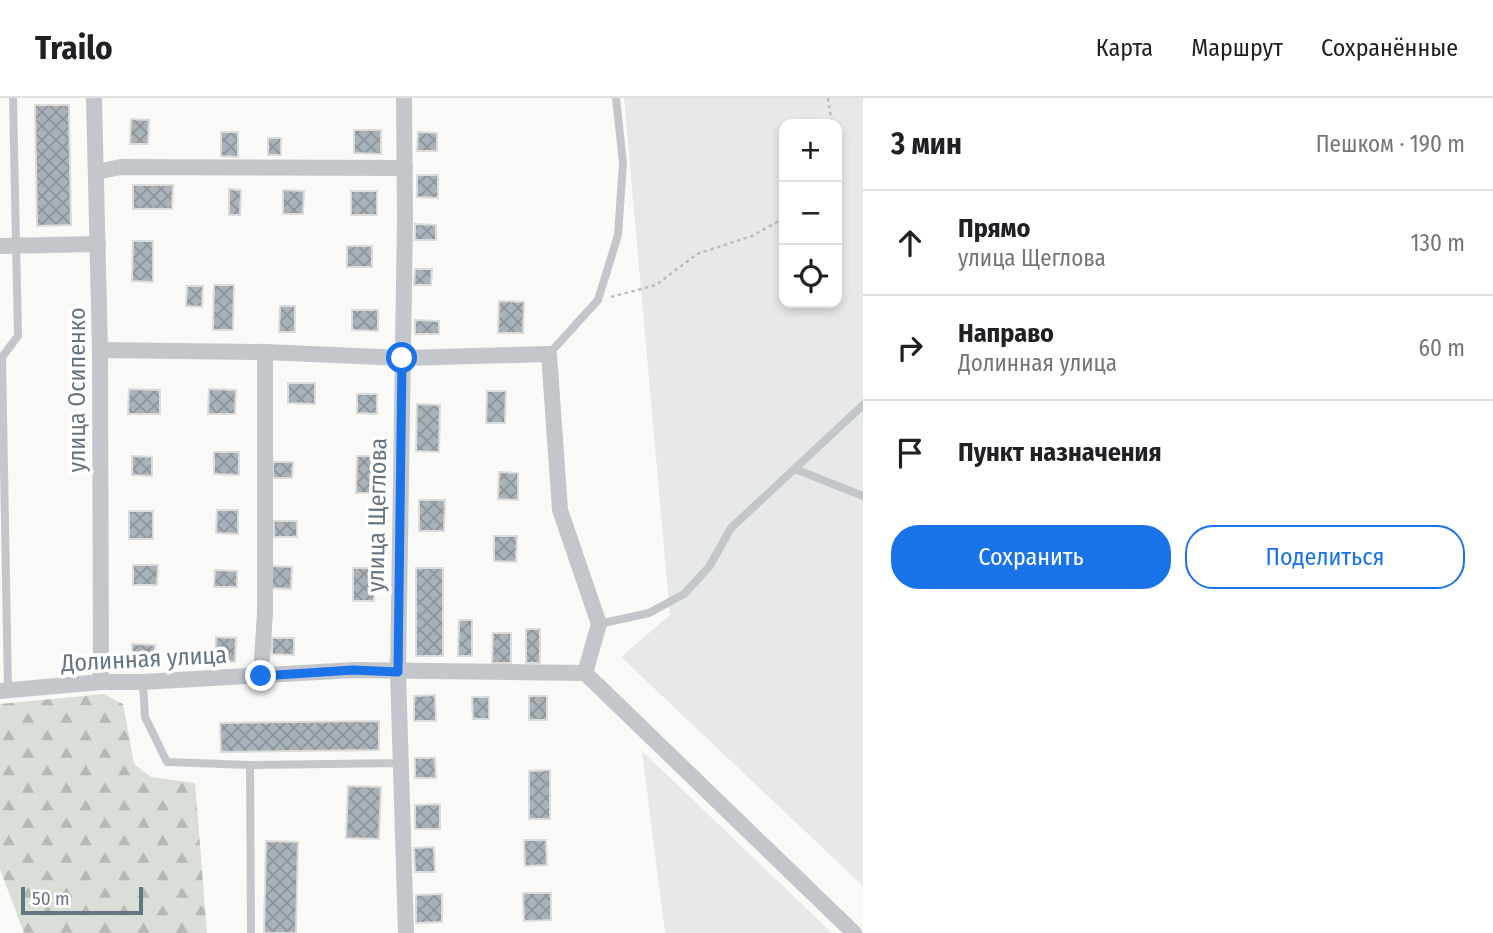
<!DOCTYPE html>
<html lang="ru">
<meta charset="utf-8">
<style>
body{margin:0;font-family:"Fira Sans Condensed",sans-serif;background:#f2f2f2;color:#202124}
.controls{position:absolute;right:21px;top:21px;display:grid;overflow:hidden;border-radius:14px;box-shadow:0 4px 10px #0003}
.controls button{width:63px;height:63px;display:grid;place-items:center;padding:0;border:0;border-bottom:2px solid #e0e0e0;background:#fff;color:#202124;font:35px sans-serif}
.scale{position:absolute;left:21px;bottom:18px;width:122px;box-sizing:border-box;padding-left:7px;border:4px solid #657582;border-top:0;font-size:19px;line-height:24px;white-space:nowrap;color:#657582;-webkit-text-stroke:5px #fff;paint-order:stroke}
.stop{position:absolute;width:21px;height:21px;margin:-16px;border:5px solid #1a73e8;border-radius:50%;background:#fff}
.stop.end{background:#1a73e8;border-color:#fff;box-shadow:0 2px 7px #0008}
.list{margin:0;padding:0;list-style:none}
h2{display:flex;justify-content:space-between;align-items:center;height:91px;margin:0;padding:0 28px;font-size:30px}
h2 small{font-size:23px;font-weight:400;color:#757577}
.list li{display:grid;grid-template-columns:46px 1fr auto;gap:21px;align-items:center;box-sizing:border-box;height:105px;padding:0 28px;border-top:2px solid #e0e0e0}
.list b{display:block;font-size:26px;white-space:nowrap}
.list p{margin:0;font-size:23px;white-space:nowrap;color:#757577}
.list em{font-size:23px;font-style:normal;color:#757577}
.actions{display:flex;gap:14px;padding:21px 28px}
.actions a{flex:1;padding:16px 0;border:2px solid #1a73e8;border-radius:28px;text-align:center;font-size:24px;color:#1a73e8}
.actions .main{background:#1a73e8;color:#fff}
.icon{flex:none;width:38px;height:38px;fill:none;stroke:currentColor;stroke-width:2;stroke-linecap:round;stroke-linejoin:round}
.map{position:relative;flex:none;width:863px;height:835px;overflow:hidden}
header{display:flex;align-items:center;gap:42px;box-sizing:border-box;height:98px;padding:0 35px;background:#fff;border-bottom:2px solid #e0e0e0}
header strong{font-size:33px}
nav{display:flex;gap:38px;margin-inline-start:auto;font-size:24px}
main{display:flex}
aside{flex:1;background:#fff}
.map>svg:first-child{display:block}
.built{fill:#e7e8e8;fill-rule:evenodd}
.forest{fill:url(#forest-firs)}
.building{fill:url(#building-cross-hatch);stroke:#dbdbd9;stroke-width:2}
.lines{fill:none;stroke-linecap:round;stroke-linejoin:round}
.path{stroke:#bbbec1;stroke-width:2.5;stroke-dasharray:3.5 3.5;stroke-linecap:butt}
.lane{stroke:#c3c7cb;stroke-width:8}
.street{stroke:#c3c7cb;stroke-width:16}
.route{stroke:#1a73e8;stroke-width:9}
.labels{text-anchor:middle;stroke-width:7;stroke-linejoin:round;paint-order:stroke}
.street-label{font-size:24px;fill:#657582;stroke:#fff}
</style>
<header>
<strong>Trailo</strong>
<nav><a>Карта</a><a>Маршрут</a><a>Сохранённые</a></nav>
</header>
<main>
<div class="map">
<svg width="863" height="835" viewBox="0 0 863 835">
<defs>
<pattern id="forest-firs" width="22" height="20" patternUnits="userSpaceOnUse" patternTransform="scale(1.75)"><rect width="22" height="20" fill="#d9ded6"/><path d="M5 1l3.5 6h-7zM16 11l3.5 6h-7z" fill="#b4b9b3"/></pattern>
<pattern id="building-cross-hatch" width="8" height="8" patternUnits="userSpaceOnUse" patternTransform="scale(1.75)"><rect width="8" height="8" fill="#a9b2b8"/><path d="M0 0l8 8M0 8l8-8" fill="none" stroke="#8d959b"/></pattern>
</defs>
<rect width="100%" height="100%" fill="#f9f9f7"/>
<g class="built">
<path d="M624 0H863V788L621 559 670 517ZM784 26H837V205H784Z"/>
<polygon points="642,653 832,835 665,835"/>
</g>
<polygon class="forest" points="104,596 123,606 134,666 151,679 195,685 207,835 24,835 0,771 0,606"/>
<g class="building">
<polygon points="35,7 69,7 71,127 37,128"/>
<polygon points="131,21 149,22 148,46 130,46"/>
<polygon points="354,32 381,32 381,56 354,55"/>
<polygon points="221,34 238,34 238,59 221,58"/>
<polygon points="418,34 437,35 437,53 417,53"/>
<rect x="268" y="40" width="13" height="17"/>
<polygon points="417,77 438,77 438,100 417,99"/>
<polygon points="133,87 173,87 172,111 133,111"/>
<polygon points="229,91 241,92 240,117 229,117"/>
<polygon points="283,92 304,93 303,116 283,116"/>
<rect x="351" y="93" width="26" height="24"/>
<polygon points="415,126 436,127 436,142 415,142"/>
<polygon points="133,143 153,143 153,184 132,183"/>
<rect x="347" y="148" width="25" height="21"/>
<polygon points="415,171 432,171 431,187 414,187"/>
<polygon points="214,187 234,187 233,232 213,232"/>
<polygon points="187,188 203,188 202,209 186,208"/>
<polygon points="499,203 524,204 523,235 498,235"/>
<polygon points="280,208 295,208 295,234 279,234"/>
<polygon points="352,212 378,212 378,233 352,232"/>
<polygon points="415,222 439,223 439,236 415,236"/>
<polygon points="288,285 315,285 315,306 288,305"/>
<polygon points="129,291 160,292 160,316 128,316"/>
<polygon points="209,291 236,292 235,316 208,316"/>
<polygon points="487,293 506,293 505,325 486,325"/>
<polygon points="357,296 377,296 377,316 357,315"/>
<polygon points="417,306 440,307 439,354 416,353"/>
<polygon points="214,354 239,354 239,377 214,376"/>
<polygon points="132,358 152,359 152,378 132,377"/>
<polygon points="357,358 379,358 378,395 356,395"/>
<polygon points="273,364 293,364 292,380 273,380"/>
<polygon points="499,374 518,375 518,402 498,401"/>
<polygon points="419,402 445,402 444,433 419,433"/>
<polygon points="217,412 238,412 238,436 216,435"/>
<rect x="129" y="413" width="24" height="28"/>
<rect x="274" y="423" width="23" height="16"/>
<polygon points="494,438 517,438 516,464 494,463"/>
<polygon points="133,467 158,467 157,487 133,487"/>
<polygon points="272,468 292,469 291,491 272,490"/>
<rect x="353" y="470" width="21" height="33"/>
<rect x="416" y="470" width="27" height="88"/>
<polygon points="215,472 237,473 237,489 214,489"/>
<polygon points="459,522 472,522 472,558 458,558"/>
<rect x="526" y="531" width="14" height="34"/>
<polygon points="493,535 511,535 511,565 492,565"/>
<polygon points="216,539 236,540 235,564 215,563"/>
<polygon points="272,540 294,540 294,557 272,556"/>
<polygon points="132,546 155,547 155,564 132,564"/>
<polygon points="435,597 436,623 414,623 414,598"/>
<rect x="529" y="598" width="18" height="24"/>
<polygon points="472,599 489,599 489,621 473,621"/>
<polygon points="379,623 379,652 221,654 220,625"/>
<polygon points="415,660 435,660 436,680 415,680"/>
<polygon points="550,672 550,721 529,721 529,673"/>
<polygon points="348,688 381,689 379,741 346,740"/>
<polygon points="440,706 440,731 415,731 415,707"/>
<polygon points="524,742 546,742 547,767 525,768"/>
<polygon points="266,743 298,744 296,835 264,835"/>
<polygon points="434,749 435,774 415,774 414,750"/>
<polygon points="523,795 551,795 551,822 524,823"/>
<polygon points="442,796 442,824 416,825 416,797"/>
</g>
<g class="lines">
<g class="path">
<polyline points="828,0 832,26"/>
<polyline points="837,61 839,75 837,77"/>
<polyline points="611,199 656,187 697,156 752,138 784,120"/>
</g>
<g class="lane">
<polyline points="549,256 598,202 618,137 623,65 616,0"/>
<polyline points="795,371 863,398"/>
<polyline points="599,526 649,515 684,496 709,469 731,430 863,307"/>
<polyline points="143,584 145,619 167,664 250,667 401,665"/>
<polyline points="8,592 2,259 18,238 13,0"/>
<polyline points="250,667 251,835"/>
</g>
<g class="street">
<polyline points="94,0 100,252 101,584"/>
<polyline points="404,0 405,121 398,574 406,835"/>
<polyline points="96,74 121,69 405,70"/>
<polyline points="0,148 98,146"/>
<polyline points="100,252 265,254"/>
<polyline points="585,575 854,835"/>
<polyline points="261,578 265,514 265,254 403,260 549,256 560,412 599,526 585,575"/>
<polyline points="0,593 101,584 143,584 353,572 585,575"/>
</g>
</g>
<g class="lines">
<polyline class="route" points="261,578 353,572 398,574 402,260"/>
</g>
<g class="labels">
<g class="street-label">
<text transform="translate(77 292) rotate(-90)" y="8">улица Осипенко</text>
<text transform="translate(377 417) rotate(-89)" y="8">улица Щеглова</text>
<text transform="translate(144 561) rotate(-3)" y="8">Долинная улица</text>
</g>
</g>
</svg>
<div class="controls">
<button>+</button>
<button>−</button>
<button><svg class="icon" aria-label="locate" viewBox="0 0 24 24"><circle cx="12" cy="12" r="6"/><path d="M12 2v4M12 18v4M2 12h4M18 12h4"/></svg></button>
</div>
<div class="scale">50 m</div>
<div class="stop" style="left:402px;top:260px"></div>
<div class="stop end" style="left:261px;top:578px"></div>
</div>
<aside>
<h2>3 мин<small>Пешком · 190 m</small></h2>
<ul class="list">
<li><svg class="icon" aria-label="ahead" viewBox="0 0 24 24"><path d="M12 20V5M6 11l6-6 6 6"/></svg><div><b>Прямо</b><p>улица Щеглова</p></div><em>130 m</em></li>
<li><svg class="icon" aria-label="right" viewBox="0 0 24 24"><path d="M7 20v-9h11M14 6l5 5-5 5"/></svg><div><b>Направо</b><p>Долинная улица</p></div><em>60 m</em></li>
<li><svg class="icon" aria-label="arrive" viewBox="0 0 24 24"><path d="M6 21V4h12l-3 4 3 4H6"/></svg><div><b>Пункт назначения</b></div></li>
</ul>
<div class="actions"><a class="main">Сохранить</a><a>Поделиться</a></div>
</aside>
</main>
